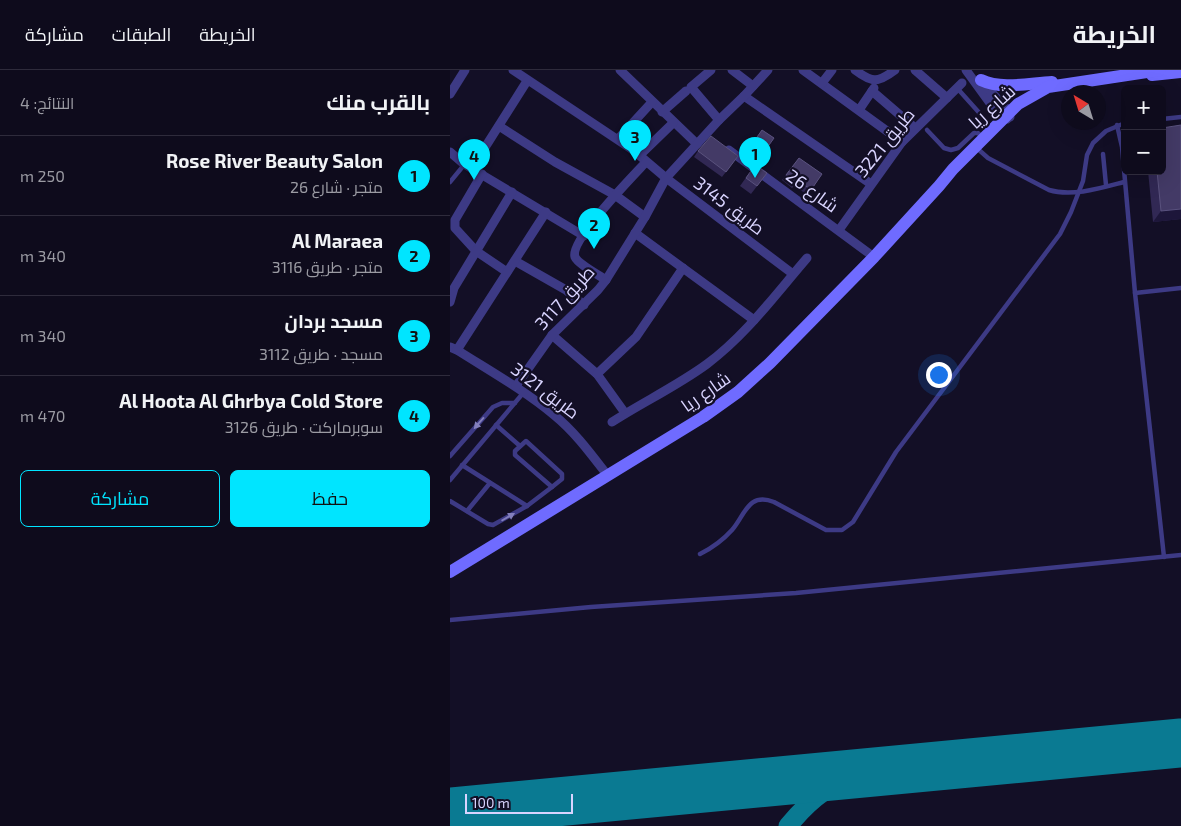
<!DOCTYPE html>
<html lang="ar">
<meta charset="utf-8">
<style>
body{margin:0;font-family:"Exo 2",Cairo,sans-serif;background:#171425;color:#f1f3f6;direction:rtl}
.controls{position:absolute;right:15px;top:15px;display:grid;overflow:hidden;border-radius:8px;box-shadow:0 5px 20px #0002}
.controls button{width:45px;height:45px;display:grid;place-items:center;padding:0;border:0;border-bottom:1px solid #2e2b3b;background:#0e0b1c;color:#f1f3f6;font:25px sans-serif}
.compass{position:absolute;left:611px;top:15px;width:45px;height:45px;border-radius:50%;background:#0e0b1c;box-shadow:0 5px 20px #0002;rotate:322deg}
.scale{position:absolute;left:15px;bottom:12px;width:108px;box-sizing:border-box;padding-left:5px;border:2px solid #d9d4ff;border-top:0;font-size:14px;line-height:18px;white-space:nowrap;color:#d9d4ff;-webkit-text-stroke:4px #130f26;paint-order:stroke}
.you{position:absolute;left:488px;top:304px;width:18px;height:18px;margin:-12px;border:4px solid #fff;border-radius:50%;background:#1a73e8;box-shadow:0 0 0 8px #1a73e833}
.badge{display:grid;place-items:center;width:32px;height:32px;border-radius:50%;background:#00e5ff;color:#111;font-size:16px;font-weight:700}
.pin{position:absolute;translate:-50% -41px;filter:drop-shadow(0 1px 2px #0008)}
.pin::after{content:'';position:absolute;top:26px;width:18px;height:15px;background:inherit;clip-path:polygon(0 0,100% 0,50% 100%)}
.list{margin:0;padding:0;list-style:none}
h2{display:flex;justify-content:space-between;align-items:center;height:65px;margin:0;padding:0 20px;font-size:21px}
h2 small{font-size:16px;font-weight:400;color:#9b9ba3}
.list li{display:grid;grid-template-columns:32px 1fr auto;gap:15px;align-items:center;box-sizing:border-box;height:80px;padding:0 20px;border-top:1px solid #2e2b3b}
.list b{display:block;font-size:19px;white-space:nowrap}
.list p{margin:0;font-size:16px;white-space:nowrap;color:#9b9ba3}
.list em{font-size:16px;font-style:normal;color:#9b9ba3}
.actions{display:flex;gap:10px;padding:15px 20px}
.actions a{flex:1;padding:11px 0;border:1px solid #00e5ff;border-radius:8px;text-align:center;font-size:18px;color:#00e5ff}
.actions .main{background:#00e5ff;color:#111}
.map{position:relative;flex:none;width:731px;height:756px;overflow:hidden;direction:ltr}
header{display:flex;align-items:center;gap:30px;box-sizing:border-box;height:70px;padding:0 25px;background:#0e0b1c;border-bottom:1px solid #2e2b3b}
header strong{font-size:24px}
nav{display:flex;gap:28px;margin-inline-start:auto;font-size:18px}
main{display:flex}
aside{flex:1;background:#0e0b1c}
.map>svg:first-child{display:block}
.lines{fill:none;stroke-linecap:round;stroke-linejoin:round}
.taxiway{stroke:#0a7a92;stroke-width:19}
.runway{stroke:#0a7a92;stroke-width:49}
.lane{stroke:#3d3a85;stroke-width:4.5}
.street{stroke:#3d3a85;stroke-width:9}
.secondary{stroke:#6f6bff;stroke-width:12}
.wall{fill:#312854}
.shaded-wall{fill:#1d163a}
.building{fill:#433a66;stroke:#5a527e}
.oneway{fill:#837fbc}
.labels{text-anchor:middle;stroke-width:4.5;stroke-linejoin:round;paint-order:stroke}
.street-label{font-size:18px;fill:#d9d4ff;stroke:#130f26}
</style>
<header>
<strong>الخريطة</strong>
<nav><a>الخريطة</a><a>الطبقات</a><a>مشاركة</a></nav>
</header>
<main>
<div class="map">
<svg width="731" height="756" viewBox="0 0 731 756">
<rect width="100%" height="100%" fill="#130f26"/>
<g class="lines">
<path class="taxiway" d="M338 756C363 726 379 715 415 703"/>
<polyline class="runway" points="0,742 731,673"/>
<g class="lane">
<polyline points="507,18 533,47"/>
<polyline points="712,49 731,47"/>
<polyline points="667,55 672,77 685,223 714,487"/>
<polyline points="477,60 494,78 501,80 508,78 524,63 528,63 532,67"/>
<path d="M529 80 538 88 599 120C622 127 651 118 674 112"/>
<polyline points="653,84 656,115"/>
<polyline points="0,112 14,95"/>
<polyline points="685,223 731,218"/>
<polyline points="46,355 70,376"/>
<polygon points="76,371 112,404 112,409 102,417 65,385 65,381"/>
<polyline points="0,386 43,337 52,333 65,333"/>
<polyline points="12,395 77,436"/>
<polyline points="0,410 74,322"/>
<polyline points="0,431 38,454 43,455 77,436 102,417"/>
<polyline points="17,441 40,413"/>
<path d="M250 484C262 478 273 470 282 460 295 445 298 422 324 432L376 460H392L403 452 446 382 610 164 621 142 633 111 637 85 643 73 656 61 675 53"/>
<polyline points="0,550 141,537 346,523 731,485"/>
</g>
<g class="street">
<polyline points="63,0 183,80 216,108 343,204"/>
<polyline points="170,0 247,74"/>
<polyline points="261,0 241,17 269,50"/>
<polyline points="282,0 303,16"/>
<polyline points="353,0 452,72"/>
<path d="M405 0C422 13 428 13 445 0"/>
<polyline points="465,0 497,28"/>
<polyline points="516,0 548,44 553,47 560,47"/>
<polyline points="532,12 556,38 558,43 557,49"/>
<polyline points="372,13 382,0"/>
<polyline points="422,21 465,58"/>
<polyline points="0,24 15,0"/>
<polyline points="294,26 421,114"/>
<polyline points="409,40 424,18"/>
<polyline points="212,42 236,21"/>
<polyline points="49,56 105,92 165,125 195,147"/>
<polyline points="168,69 202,32"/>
<polyline points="279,80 424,187"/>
<polyline points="0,82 14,94 134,166"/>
<polyline points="190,85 223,53"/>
<polyline points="22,98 77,11"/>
<polyline points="32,104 5,150 5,158 26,181 57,202"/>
<polyline points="389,160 452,72 512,13"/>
<polyline points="185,163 304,250"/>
<polyline points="65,191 116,220 134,235"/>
<path d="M156 210C149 205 128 194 125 187 119 171 184 105 196 92"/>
<polyline points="0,232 4,218 62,122"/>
<polyline points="102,265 147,304 175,343"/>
<path d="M0 277 7 280C40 301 74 320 104 345 125 362 141 384 158 406"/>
<polyline points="7,280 96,142"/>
<polyline points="147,304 186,267 233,198"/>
<polyline points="66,316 102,265 148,220 156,210 195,147 216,108 269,50 294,26 318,0"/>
<path d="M162 352C193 332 227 316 257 294 296 265 325 225 357 188"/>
</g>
<g class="secondary">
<polyline points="702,5 731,2"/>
<path d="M531 10C552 20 580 13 602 12"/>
<polyline points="0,502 253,347 288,322 320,293 424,187 489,116 503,99 568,34 598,17 710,0"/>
</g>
</g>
<g class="wall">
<polygon points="731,55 731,149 703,152 698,101 712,101"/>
<polygon points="312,60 324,68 308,91 296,82"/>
<polygon points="248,81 288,86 272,107 244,87"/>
<polygon points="349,88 372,104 358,125 344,116 342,118 332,110"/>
<polygon points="305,95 317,103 301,124 290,116"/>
</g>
<polygon class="shaded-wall" points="731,139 731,149 703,152 711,141"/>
<g class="building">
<polygon points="731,55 731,139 711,141 707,101 712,101 712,58"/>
<polygon points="312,60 324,68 312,85 300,77"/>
<polygon points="261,66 288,86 276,102 248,81"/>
<polygon points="349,88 372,104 361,120 348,110 346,112 336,105"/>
<polygon points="305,95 317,103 307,116 296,108"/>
</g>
<defs><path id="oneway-solid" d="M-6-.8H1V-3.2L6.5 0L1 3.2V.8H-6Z" transform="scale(1.25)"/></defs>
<g class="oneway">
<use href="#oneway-solid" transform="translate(29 353) rotate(131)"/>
<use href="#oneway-solid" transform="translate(58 447) rotate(-30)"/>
</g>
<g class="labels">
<g class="street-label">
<text transform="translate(542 37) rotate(-42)" y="6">شارع ريا</text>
<text transform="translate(435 73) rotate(-51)" y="6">طريق 3221</text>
<text transform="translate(362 121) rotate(36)" y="6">شارع 26</text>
<text transform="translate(279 136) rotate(37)" y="6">طريق 3145</text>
<text transform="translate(115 228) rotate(-48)" y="6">طريق 3117</text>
<text transform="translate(95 321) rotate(37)" y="6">طريق 3121</text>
<text transform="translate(256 322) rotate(-35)" y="6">شارع ريا</text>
</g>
</g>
</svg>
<div class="controls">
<button>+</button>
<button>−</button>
</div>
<svg class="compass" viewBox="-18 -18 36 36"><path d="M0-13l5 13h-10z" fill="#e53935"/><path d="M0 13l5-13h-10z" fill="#9b9ba3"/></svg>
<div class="scale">100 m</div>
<div class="you"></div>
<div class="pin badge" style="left:305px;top:108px">1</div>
<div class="pin badge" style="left:144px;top:179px">2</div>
<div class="pin badge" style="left:185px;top:91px">3</div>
<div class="pin badge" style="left:24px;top:110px">4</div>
</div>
<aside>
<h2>بالقرب منك<small>النتائج: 4</small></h2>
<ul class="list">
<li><span class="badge">1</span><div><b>Rose River Beauty Salon</b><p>متجر · شارع 26</p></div><em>250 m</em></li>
<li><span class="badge">2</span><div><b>Al Maraea</b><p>متجر · طريق 3116</p></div><em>340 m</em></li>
<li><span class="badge">3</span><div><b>مسجد بردان</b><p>مسجد · طريق 3112</p></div><em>340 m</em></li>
<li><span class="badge">4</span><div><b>Al Hoota Al Ghrbya Cold Store</b><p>سوبرماركت · طريق 3126</p></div><em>470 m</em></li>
</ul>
<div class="actions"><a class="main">حفظ</a><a>مشاركة</a></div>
</aside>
</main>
